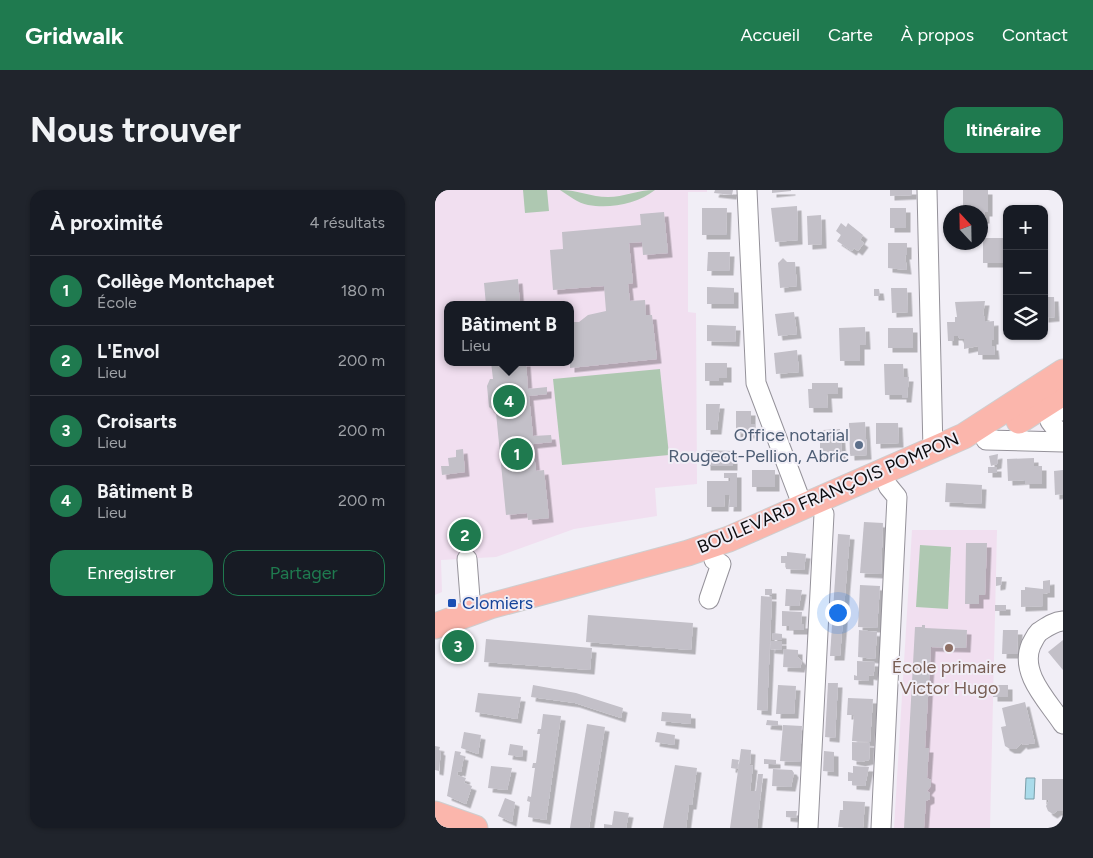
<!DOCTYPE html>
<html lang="fr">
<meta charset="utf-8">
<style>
body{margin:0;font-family:Figtree,sans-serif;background:#20242c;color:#f1f3f6}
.controls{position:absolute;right:15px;top:15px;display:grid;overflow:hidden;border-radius:10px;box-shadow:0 1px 4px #0004}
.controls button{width:45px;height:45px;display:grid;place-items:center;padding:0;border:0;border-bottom:1px solid #363941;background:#171b24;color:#f1f3f6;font:25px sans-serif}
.compass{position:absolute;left:508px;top:15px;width:45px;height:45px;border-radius:50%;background:#171b24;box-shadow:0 1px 4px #0004;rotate:338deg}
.you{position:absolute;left:402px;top:422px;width:18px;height:18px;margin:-12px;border:4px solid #fff;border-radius:50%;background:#1a73e8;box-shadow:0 0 0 8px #1a73e833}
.badge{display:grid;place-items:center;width:32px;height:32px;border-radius:50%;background:#1f7a4f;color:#fff;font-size:16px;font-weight:700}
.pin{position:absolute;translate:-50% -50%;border:2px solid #fff;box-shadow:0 1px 5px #0006}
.popup{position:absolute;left:9px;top:111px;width:130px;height:65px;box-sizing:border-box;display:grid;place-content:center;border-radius:10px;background:#171b24;filter:drop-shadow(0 1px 4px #0005);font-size:16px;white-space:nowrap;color:#9ea1a6}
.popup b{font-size:19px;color:#f1f3f6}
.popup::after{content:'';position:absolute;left:50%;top:100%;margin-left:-10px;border:10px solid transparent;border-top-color:#171b24}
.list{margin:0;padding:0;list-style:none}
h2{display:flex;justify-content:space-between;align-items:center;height:65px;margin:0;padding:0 20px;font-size:21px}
h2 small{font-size:16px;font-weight:400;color:#9ea1a6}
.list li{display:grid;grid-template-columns:32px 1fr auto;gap:15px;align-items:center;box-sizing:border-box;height:70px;padding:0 20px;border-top:1px solid #363941}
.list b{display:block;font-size:19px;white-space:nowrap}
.list p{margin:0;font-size:16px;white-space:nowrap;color:#9ea1a6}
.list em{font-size:16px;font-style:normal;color:#9ea1a6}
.actions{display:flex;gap:10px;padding:15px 20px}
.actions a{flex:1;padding:11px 0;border:1px solid #1f7a4f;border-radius:15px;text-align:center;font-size:18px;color:#1f7a4f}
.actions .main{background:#1f7a4f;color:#fff}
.icon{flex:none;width:28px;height:28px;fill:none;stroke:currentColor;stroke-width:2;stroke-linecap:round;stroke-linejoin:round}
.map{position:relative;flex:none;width:628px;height:638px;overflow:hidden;border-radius:15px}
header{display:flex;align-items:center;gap:30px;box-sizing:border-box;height:70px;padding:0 25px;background:#1f7a4f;color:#fff}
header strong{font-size:24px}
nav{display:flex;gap:28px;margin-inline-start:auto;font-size:18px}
.intro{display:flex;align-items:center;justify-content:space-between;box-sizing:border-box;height:120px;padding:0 30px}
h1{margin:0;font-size:35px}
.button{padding:12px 22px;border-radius:15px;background:#1f7a4f;color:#fff;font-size:18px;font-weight:700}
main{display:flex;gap:30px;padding:0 30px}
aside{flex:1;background:#171b24;border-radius:15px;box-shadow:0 1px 4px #0004}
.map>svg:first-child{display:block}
.education{fill:#f1dff0;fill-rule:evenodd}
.green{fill:#aec8b1}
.water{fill:#aadbea;stroke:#7b9da8}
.building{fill:#c3c0c8;filter:url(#shadow)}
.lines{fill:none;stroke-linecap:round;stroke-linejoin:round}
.minor-casing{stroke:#95929a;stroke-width:21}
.major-casing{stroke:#cececf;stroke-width:27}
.minor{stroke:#fff;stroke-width:19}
.major{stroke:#fbb6ac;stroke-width:25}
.service-dot{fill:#5c6f8a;stroke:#f1eef6;stroke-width:2}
.transit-dot{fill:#1a4fb4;stroke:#f1eef6;stroke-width:2}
.education-dot{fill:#8d6e63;stroke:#f1eef6;stroke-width:2}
.labels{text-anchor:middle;stroke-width:4;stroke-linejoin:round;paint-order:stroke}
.service-label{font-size:18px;fill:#4e5e75;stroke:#f1eef6;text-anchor:end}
.street-label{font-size:18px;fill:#0c0b0e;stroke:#f1eef6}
.transit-label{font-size:18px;fill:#164399;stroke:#f1eef6;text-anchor:start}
.education-label{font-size:18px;fill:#785e54;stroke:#f1eef6}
</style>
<header>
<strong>Gridwalk</strong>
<nav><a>Accueil</a><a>Carte</a><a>À propos</a><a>Contact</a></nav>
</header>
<div class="intro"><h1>Nous trouver</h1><a class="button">Itinéraire</a></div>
<main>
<aside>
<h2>À proximité<small>4 résultats</small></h2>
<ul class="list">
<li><span class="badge">1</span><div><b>Collège Montchapet</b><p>École</p></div><em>180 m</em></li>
<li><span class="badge">2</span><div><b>L'Envol</b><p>Lieu</p></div><em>200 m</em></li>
<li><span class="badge">3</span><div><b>Croisarts</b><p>Lieu</p></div><em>200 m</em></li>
<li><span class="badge">4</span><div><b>Bâtiment B</b><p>Lieu</p></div><em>200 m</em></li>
</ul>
<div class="actions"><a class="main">Enregistrer</a><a>Partager</a></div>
</aside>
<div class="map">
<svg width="628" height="638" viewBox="0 0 628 638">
<defs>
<filter id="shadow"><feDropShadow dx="4.5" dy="4.5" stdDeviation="0" flood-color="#0004"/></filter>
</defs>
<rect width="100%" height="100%" fill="#f1eef6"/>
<g class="education">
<path d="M0 0H272V2H253V122L261 123 262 294 220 298 222 326 139 339 61 367 6 370 7 402 0 405ZM13 115H135V172H13Z"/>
<polygon points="477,340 562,340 555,638 459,638"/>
</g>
<g class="green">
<polygon points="88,0 112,0 114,21 90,23"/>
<path d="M125 0C143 0 156 7 173 7 189 7 202 0 220 0 202 14 175 19 153 15 143 13 134 6 125 0Z"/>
<polygon points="225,179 234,265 127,275 118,189"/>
<polygon points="485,355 516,357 513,419 481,417"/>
</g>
<polygon class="water" points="591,588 600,588 599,609 590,609"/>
<g class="building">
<polygon points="280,0 298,0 297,5 279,3"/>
<polygon points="337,0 356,0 356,1 337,3"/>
<polygon points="455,0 477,0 477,5 455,6"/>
<polygon points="528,0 553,0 553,22 550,22 550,29 546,29 546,22 528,22"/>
<polygon points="362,16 363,50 340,52 336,18"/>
<polygon points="267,18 292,18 291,45 267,45"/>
<rect x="455" y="18" width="16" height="20"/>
<polygon points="229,22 233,63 208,65 207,52 194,53 198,93 193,94 195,111 210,110 211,125 217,125 222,169 135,178 135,132 144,132 153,125 171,121 169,96 118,100 115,60 128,59 127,42 206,35 205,24"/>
<polygon points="386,25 387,54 373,55 372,26"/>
<polygon points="406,33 411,37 413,33 428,45 425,50 429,53 423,61 419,58 417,61 402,51 406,45 401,41"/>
<rect x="548" y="48" width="24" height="25"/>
<polygon points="453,53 472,53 472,65 470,65 472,80 453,78"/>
<polygon points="273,62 295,62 294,81 272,81"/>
<polygon points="348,68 352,72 360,72 362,96 345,98 343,73"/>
<polygon points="83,89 85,115 51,115 49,93"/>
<polygon points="272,97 299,98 299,114 272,114"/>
<polygon points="456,98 472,98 473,122 457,123"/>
<polygon points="439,99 444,99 445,106 439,106"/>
<polygon points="609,107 619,107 620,127 609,128"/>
<polygon points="550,111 548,126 550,126 550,132 559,131 559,150 557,150 557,156 559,156 560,165 543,165 543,156 529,159 529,149 525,149 523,146 519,146 519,151 513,151 512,132 520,132 520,127 522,127 520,112"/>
<polygon points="359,122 362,144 343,146 340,124"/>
<polygon points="272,135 301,136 300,152 272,151"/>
<polygon points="430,137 431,155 425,155 425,171 405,171 404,138"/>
<rect x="453" y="138" width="25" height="20"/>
<polygon points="362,160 364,182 341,184 339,163"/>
<polygon points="56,172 91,172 93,199 112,197 112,204 94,206 98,246 116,245 117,252 98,254 101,281 109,280 114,328 93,330 92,323 71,325 61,223 54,217 52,196 55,189 58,189"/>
<polygon points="270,173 292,173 292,188 284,188 284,191 270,191"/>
<polygon points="449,174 468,174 469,187 474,187 472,208 467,208 467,205 450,205"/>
<polygon points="377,193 403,193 403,204 392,204 393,218 374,218 373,199 377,199"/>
<polygon points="271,214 285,214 282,240 271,240"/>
<polygon points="301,221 316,221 316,234 320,234 319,244 301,243"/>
<polygon points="430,232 432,265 415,266 414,233"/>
<polygon points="441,233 463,233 464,253 441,254"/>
<polygon points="405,239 407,265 385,266 385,253 389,253 388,240"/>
<polygon points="28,259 30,282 7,285 6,276 14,276 13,268 21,267 21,260"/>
<polygon points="271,260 298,261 298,276 271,276"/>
<polygon points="563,264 562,274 556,276 554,266"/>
<polygon points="599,268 599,276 607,276 607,294 590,294 590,290 573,291 572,269"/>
<rect x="553" y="277" width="9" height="6"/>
<rect x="317" y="280" width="23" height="17"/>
<polygon points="628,280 628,304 620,305 619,281"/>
<polygon points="289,283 302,283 302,317 294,317 295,305 290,305 289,317 272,317 272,291 295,291 295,288 289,288"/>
<polygon points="511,293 547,295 546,314 510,312"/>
<polygon points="429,332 448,333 446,384 425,383"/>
<polygon points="403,344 415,345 405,466 395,466"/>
<polygon points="531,353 552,353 550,405 544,405 544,414 530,414"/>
<polygon points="352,362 371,364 369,380 351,379 351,373 346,373 346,366 352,366"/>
<polygon points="561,387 567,387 566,395 561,396"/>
<polygon points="615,390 615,403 608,403 608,416 586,417 586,400 590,400 590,397 608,399 608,391"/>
<polygon points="425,395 445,396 442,438 423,437"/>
<rect x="330" y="399" width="7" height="6"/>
<polygon points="351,399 367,400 364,416 350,416"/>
<polygon points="326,406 337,407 332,521 322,520"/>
<rect x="560" y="415" width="11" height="6"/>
<polygon points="347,421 367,422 366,434 369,434 369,440 354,440 354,436 347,436"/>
<polygon points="153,425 258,433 256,460 151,452"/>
<polygon points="487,435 490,435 490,438 532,440 531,458 496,457 490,558 494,558 492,588 496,590 496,596 492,601 495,603 495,609 491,611 489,638 469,638 480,437 487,437"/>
<polygon points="424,440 442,442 440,469 423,467"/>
<polygon points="568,440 583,440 582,464 567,464"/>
<polygon points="338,443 347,444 347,450 337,450"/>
<polygon points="51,449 157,458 155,480 49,472"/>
<polygon points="628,450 628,480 613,462"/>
<polygon points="336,451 347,451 347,460 335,459"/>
<polygon points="349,459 363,460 363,467 367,471 365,478 348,477"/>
<polygon points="422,471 440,472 439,482 438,486 434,485 434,491 419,490 419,485 422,486"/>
<polygon points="393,493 403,493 400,548 390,547"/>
<polygon points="98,495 141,503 188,518 186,528 140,513 96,507"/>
<polygon points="343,495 361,496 359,524 341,524"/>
<rect x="558" y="495" width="15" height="12"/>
<polygon points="43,503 86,507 82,529 40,522"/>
<polygon points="413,508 438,509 435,552 417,551 419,525 412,525"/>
<polygon points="590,512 600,553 588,555 587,553 581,559 575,559 570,556 566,537 571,536 567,518"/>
<polygon points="227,522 256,524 256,534 226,531"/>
<polygon points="108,524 126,526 111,630 93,627 95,612 92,611 93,606 96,607 100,578 97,578 98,573 101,573 105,544 102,544 103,539 106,539"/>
<polygon points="332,530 343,531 343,536 331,535"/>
<polygon points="152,534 170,537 154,638 135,638"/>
<polygon points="348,535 367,536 365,572 345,571"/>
<polygon points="29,542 46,545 43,564 26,558"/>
<polygon points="222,542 240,545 239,555 220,552"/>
<polygon points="417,552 435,553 434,570 426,572 417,570"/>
<polygon points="75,554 88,556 87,567 73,565"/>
<polygon points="0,556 5,557 4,560 6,561 4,581 0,580"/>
<polygon points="306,559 316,560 315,575 318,576 315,601 321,601 323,584 328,584 322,638 295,638"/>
<polygon points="20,561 26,562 25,565 29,566 26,582 23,581 22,585 31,588 29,593 37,596 31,614 12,606"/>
<polygon points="389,561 399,562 399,582 388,581"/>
<polygon points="297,569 304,570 302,579 296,578"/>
<polygon points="329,569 341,570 341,574 329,574"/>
<polygon points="240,575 262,578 257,615 254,615 251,638 228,638"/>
<polygon points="56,576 77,578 72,600 53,598"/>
<polygon points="418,576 434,577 430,596 417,595 417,591 413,591 413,582 418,583"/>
<polygon points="338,579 357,580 359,583 356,597 337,596"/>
<polygon points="607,589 628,589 628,621 622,621 618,624 613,621 611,616 614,610 607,610"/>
<polygon points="70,608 80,612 77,632 63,626"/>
<polygon points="408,611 430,612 428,638 403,637 405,620 408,620"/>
<polygon points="179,621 194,623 191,638 169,638 169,634 177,635"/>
<polygon points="351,621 362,621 361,628 351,627"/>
</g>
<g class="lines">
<g class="minor-casing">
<g id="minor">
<polyline points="312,0 321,193 368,317"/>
<polyline points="492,0 498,261"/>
<polyline points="628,221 614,212 615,231 628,248"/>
<polyline points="551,250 628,252"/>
<polyline points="32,369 36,421"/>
<polyline points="274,409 286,374 279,370"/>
<path d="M628 431C618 432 612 437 604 442 600 446 599 450 596 455 584 484 614 512 628 534"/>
<polyline points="373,638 389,324"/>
<polyline points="446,638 462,307 453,296"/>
</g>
</g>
<g class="major-casing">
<g id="major">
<polyline points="584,231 628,203"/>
<polyline points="0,436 55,416 253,363 294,349 529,246 628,182"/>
<polyline points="0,624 40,638"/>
</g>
</g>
<use href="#minor" class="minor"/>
<use href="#major" class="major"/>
</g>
<circle class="service-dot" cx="424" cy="255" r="5"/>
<rect class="transit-dot" x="12" y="408" width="10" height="10" rx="2.5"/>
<circle class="education-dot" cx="514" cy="458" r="5"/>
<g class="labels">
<g class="service-label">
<text x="414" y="251">Office notarial<tspan x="414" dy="21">Rougeot-Pellion, Abric</tspan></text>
</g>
<g class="street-label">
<text transform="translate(393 303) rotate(-23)" y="6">BOULEVARD FRANÇOIS POMPON</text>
</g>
<g class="transit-label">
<text x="27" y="419">Clomiers</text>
</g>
<g class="education-label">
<text x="514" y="483">École primaire<tspan x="514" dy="21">Victor Hugo</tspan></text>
</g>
</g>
</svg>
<div class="controls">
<button>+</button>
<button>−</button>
<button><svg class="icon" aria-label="layers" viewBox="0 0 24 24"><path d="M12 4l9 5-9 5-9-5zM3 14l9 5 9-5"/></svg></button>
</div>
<svg class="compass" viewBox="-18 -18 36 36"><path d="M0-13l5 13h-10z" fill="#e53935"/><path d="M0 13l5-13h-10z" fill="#9ea1a6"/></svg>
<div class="you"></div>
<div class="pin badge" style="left:82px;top:264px">1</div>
<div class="pin badge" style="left:30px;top:345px">2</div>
<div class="pin badge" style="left:23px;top:456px">3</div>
<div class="pin badge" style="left:74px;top:211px">4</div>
<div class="popup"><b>Bâtiment B</b>Lieu</div>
</div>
</main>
